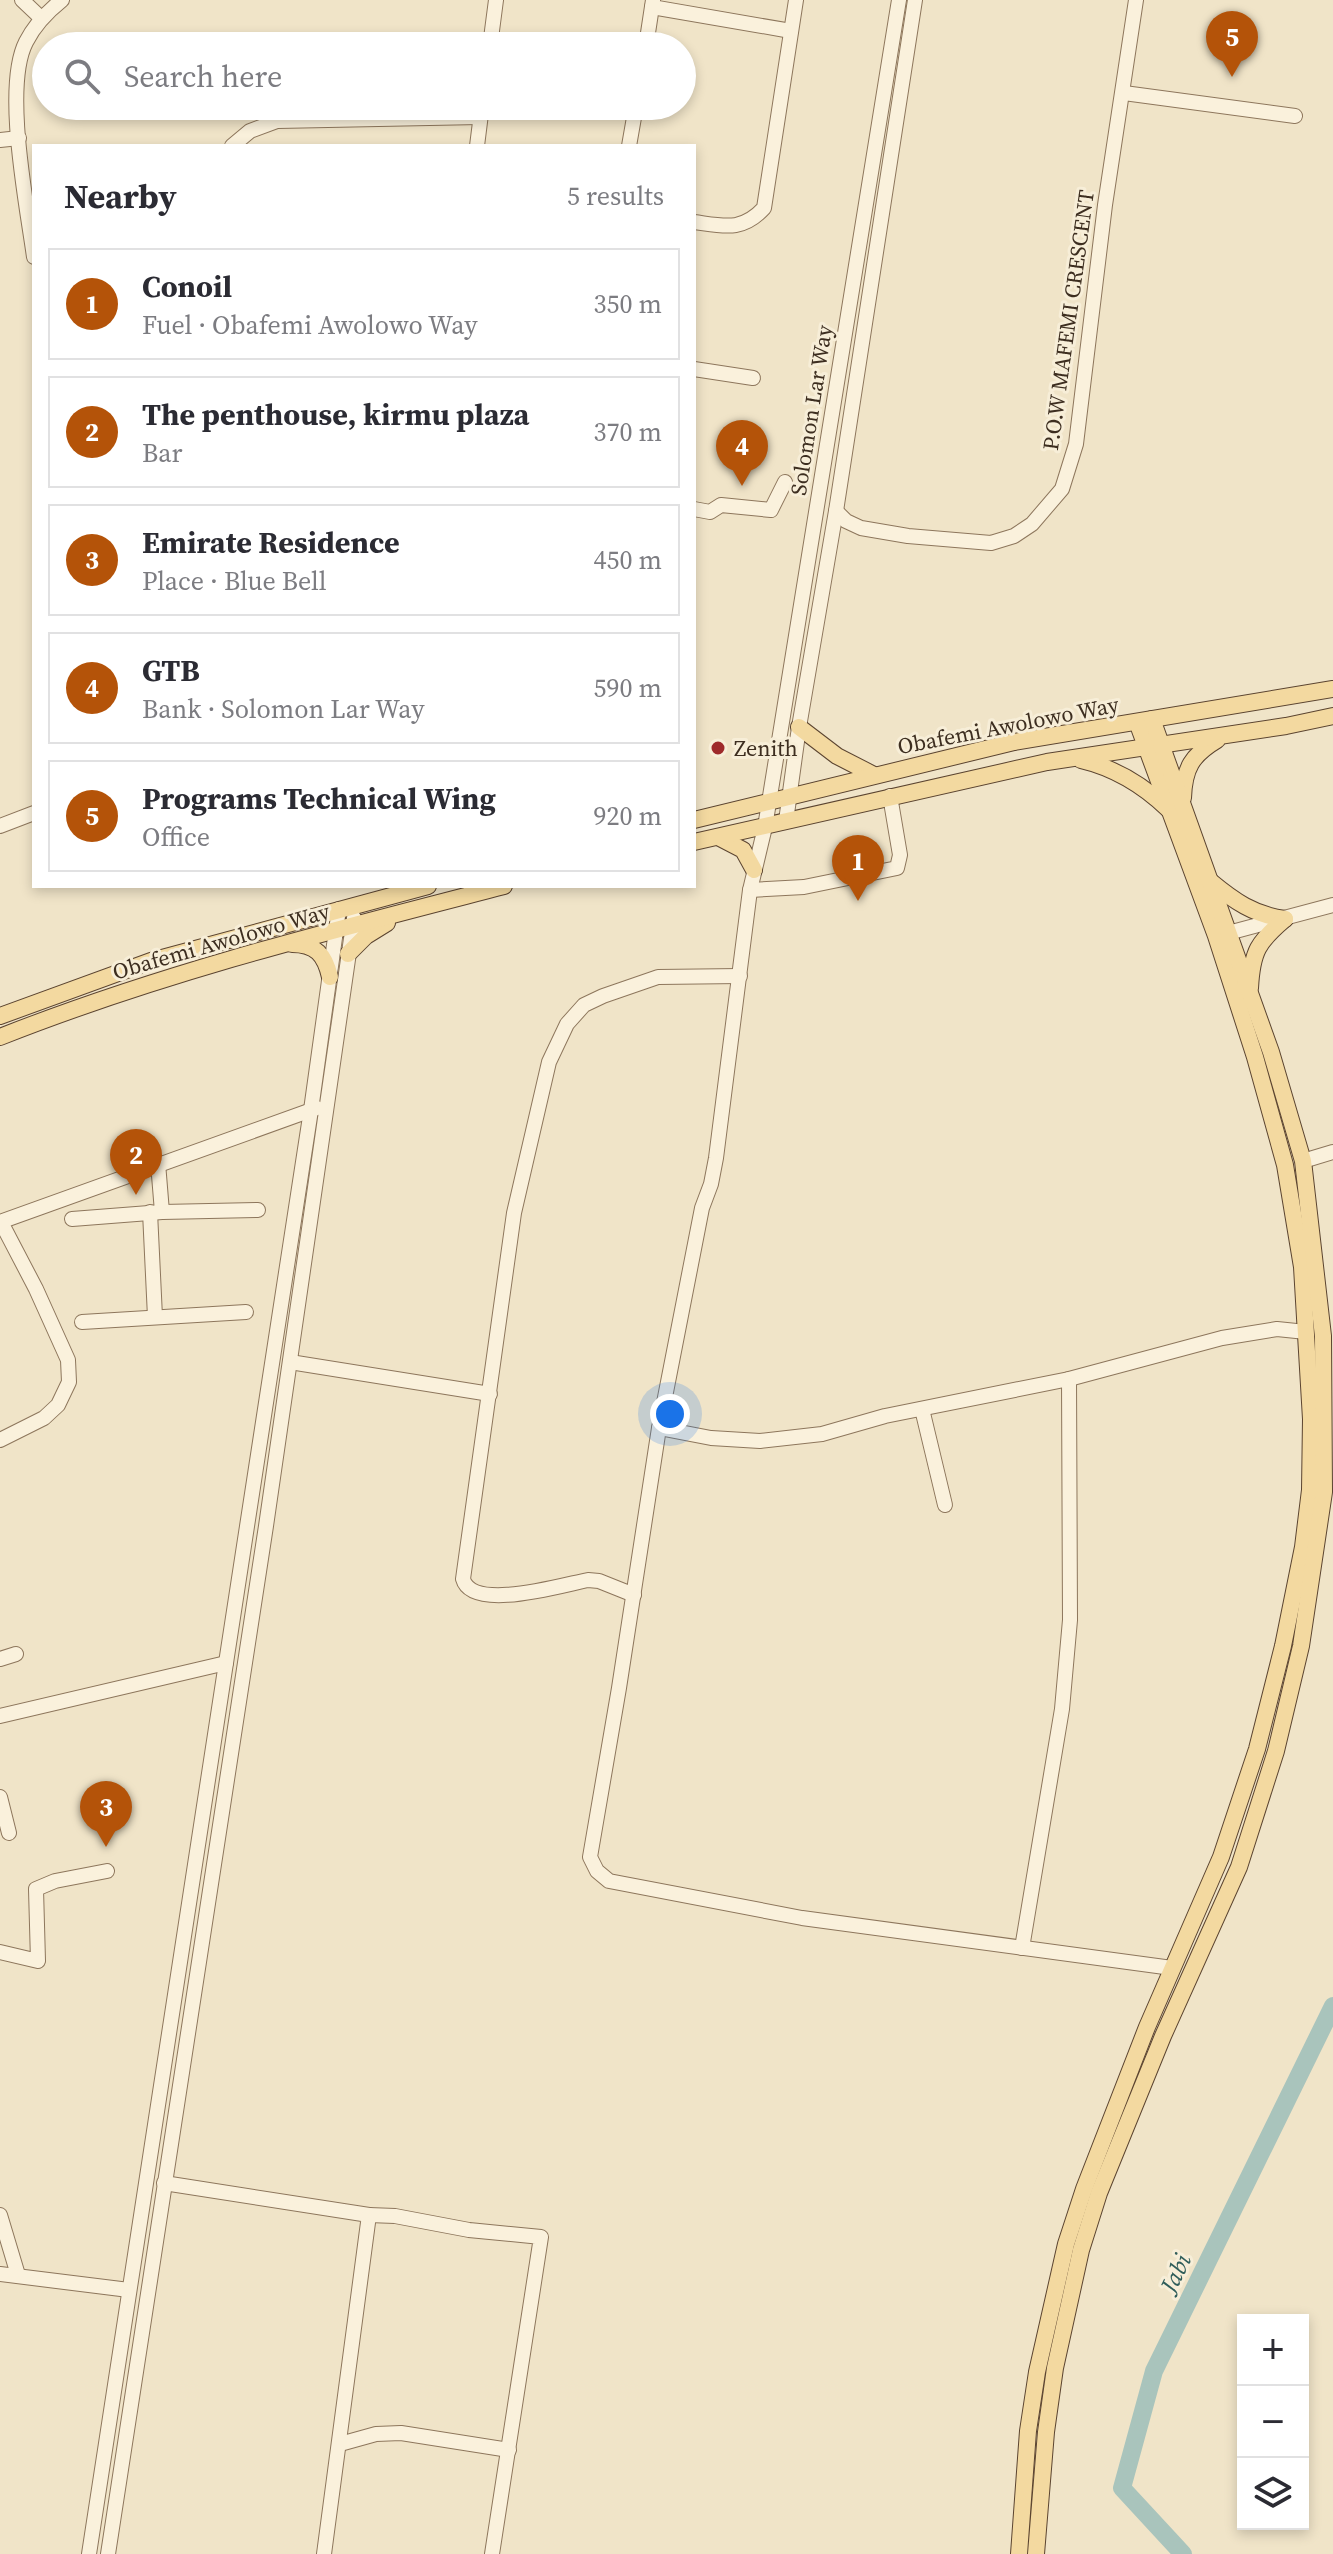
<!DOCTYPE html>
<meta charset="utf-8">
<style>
body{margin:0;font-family:"Source Serif 4",serif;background:#f7f7f7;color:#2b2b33}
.controls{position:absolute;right:24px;bottom:24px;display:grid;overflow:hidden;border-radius:0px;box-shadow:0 4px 12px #0003}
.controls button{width:72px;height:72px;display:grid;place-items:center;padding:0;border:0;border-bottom:2px solid #e1e1e2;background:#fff;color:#2b2b33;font:40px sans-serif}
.you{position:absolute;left:670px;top:1414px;width:28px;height:28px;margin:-20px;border:6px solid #fff;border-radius:50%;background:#1a73e8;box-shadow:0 0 0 12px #1a73e833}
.badge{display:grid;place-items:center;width:52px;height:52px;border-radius:50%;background:#b45309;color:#fff;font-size:26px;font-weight:700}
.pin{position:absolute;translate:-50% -66px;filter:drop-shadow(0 2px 4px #0008)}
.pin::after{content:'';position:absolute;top:42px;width:28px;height:24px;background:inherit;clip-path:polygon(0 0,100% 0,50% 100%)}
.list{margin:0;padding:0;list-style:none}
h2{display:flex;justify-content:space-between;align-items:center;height:104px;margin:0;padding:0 32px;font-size:34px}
h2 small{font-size:26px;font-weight:400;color:#7c7c81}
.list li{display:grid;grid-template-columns:52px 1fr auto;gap:24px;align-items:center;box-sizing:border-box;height:112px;margin:0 16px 16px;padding:0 16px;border:2px solid #e1e1e2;border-radius:0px}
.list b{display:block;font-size:30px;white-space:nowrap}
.list p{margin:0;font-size:26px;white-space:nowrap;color:#7c7c81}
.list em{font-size:26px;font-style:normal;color:#7c7c81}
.icon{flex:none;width:44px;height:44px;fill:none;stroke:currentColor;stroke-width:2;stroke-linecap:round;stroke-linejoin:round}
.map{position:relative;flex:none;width:1333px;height:2554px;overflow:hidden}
.search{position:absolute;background:#fff;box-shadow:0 4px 12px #0003;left:32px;top:32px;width:664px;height:88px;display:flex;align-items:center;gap:20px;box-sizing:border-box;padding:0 28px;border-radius:44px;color:#7c7c81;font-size:30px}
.panel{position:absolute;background:#fff;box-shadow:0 4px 12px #0003;left:32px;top:144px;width:664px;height:744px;border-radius:0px}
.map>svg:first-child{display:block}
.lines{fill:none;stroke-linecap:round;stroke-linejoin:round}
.river{stroke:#a9c4bc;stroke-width:18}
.minor-casing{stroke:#8d765c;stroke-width:16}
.major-casing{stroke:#5b4430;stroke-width:18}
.minor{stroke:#faf1dc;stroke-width:14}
.major{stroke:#f3d9a0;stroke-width:16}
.poi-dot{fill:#9e2a2b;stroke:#f7eed8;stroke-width:3}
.labels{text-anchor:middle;stroke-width:6;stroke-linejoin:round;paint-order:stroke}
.street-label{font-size:22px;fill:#3d2e20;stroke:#f7eed8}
.poi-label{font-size:22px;fill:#3d2e20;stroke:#f7eed8;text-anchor:start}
.water-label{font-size:24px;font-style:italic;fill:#2f5d5a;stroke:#f7eed8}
</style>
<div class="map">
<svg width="1333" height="2554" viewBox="0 0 1333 2554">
<rect width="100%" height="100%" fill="#f0e4c8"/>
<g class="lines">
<polyline class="river" points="1183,2554 1122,2488 1154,2371 1333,2006"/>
<g class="minor-casing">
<g id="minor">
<polyline points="22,0 41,18"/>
<polyline points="899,0 765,827 750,890 716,1158 711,1184 702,1208 659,1428 619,1688 590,1857 597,1871 609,1881 802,1918 1172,1968"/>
<polyline points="652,7 791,31"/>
<polyline points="490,46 496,0"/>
<polyline points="646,46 653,0"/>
<polyline points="1124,93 1295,116"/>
<polyline points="0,140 19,138"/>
<polyline points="232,146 250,131 277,121 480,117"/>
<polyline points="477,146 482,106"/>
<polyline points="629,146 636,106"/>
<path d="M694 222C724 226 742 232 764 208L796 0"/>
<path d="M34 257C27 205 3 87 26 42 35 24 47 12 62 0"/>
<polyline points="694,369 753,378"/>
<polyline points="694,509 710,512 721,505 771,510 785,482"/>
<polyline points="836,511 846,521 861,528 908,536 991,543 1014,536 1032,524 1062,489 1076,444 1105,205 1136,0"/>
<polyline points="786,821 799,727 836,511 915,0"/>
<polyline points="0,826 34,813"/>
<polyline points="750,890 804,887 897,868 900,855 890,796"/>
<polyline points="1217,936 1333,905"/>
<polyline points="1303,1161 1333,1152"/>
<polyline points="158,1163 162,1212"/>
<polyline points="150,1212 155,1317"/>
<polyline points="72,1219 162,1212 258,1210"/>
<polyline points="0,1222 317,1108"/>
<polyline points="82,1322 246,1312"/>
<polyline points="290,1362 490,1394"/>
<polyline points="922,1409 945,1505"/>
<polyline points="659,1428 711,1438 760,1441 822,1434 885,1416 1069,1379 1222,1338 1277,1329 1306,1332"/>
<polyline points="0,1440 44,1418 58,1405 69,1382 68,1360 36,1289 1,1222"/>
<path d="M634 1595 599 1581 588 1580C562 1585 472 1612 463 1579L514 1213 549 1062 567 1024 584 1005 603 996 658 977 740 976"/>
<polyline points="0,1659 16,1654"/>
<polyline points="0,1716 226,1663"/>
<polyline points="0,1797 9,1833"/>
<polyline points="1022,1948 1062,1709 1070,1620 1069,1379"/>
<polyline points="0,1952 38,1961 36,1889 55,1881 107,1871"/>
<polyline points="164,2183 369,2215 324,2554"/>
<polyline points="0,2215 18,2275"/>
<polyline points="369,2215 395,2216 469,2230 541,2237 492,2554"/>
<polyline points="0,2274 129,2290"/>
<polyline points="340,2444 376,2434 401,2433 509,2450"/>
<polyline points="89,2554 311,1110 339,909"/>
<polyline points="108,2554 266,1526 354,918"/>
</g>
</g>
<g class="major-casing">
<g id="major">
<polyline points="799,727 837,756 874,775"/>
<path d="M1081 760C1115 768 1143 785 1168 809"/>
<path d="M1183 798C1184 768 1192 755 1217 740"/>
<polyline points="694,820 1014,742 1333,689"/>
<polyline points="718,837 743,850 754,870"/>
<polyline points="694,842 1047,762 1286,726 1333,716"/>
<path d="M1210 881C1234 901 1254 915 1285 919"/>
<path d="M292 944C316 944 325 955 330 977"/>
<polyline points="348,954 366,936 387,923"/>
<path d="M1250 988C1252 951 1258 942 1285 919"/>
<polyline points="0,1016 151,961 428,886"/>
<path d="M0 1037C164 972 334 930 504 886"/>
<polyline points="1019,2554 1028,2431 1037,2372 1066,2244 1084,2189 1147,2027 1221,1857 1257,1749 1283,1646 1303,1547 1310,1490 1311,1419 1302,1267 1285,1165 1255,1057 1216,936 1137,722"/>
<polyline points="1036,2554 1046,2432 1055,2368 1081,2250 1099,2193 1163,2036 1239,1867 1276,1751 1301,1646 1324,1492 1323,1336 1303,1161 1271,1052 1152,719"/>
</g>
</g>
<use href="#minor" class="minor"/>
<use href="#major" class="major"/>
</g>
<circle class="poi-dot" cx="718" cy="748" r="8"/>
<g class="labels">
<g class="street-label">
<text transform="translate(1068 320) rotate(-82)" y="8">P.O.W MAFEMI CRESCENT</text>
<text transform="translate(811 410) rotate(-81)" y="8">Solomon Lar Way</text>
<text transform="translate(1008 725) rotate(-11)" y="8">Obafemi Awolowo Way</text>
<text transform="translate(221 941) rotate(-16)" y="8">Obafemi Awolowo Way</text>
</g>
<g class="poi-label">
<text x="734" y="756">Zenith</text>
</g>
<g class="water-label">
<text transform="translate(1176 2273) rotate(-64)" y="8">Jabi</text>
</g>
</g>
</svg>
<div class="controls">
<button>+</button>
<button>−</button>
<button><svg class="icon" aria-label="layers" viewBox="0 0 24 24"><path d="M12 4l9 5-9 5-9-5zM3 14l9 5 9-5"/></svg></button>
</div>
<div class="you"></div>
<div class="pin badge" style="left:858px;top:901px">1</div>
<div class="pin badge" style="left:136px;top:1195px">2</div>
<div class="pin badge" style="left:106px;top:1847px">3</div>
<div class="pin badge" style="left:742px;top:486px">4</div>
<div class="pin badge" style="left:1232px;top:77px">5</div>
<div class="search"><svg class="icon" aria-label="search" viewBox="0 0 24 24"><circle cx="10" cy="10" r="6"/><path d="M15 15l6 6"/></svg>Search here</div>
<section class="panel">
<h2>Nearby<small>5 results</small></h2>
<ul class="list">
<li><span class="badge">1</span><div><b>Conoil</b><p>Fuel · Obafemi Awolowo Way</p></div><em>350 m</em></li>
<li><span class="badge">2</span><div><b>The penthouse, kirmu plaza</b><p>Bar</p></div><em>370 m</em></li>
<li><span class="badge">3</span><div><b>Emirate Residence</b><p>Place · Blue Bell</p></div><em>450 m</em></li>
<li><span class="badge">4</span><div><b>GTB</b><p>Bank · Solomon Lar Way</p></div><em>590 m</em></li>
<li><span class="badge">5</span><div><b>Programs Technical Wing</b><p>Office</p></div><em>920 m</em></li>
</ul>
</section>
</div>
